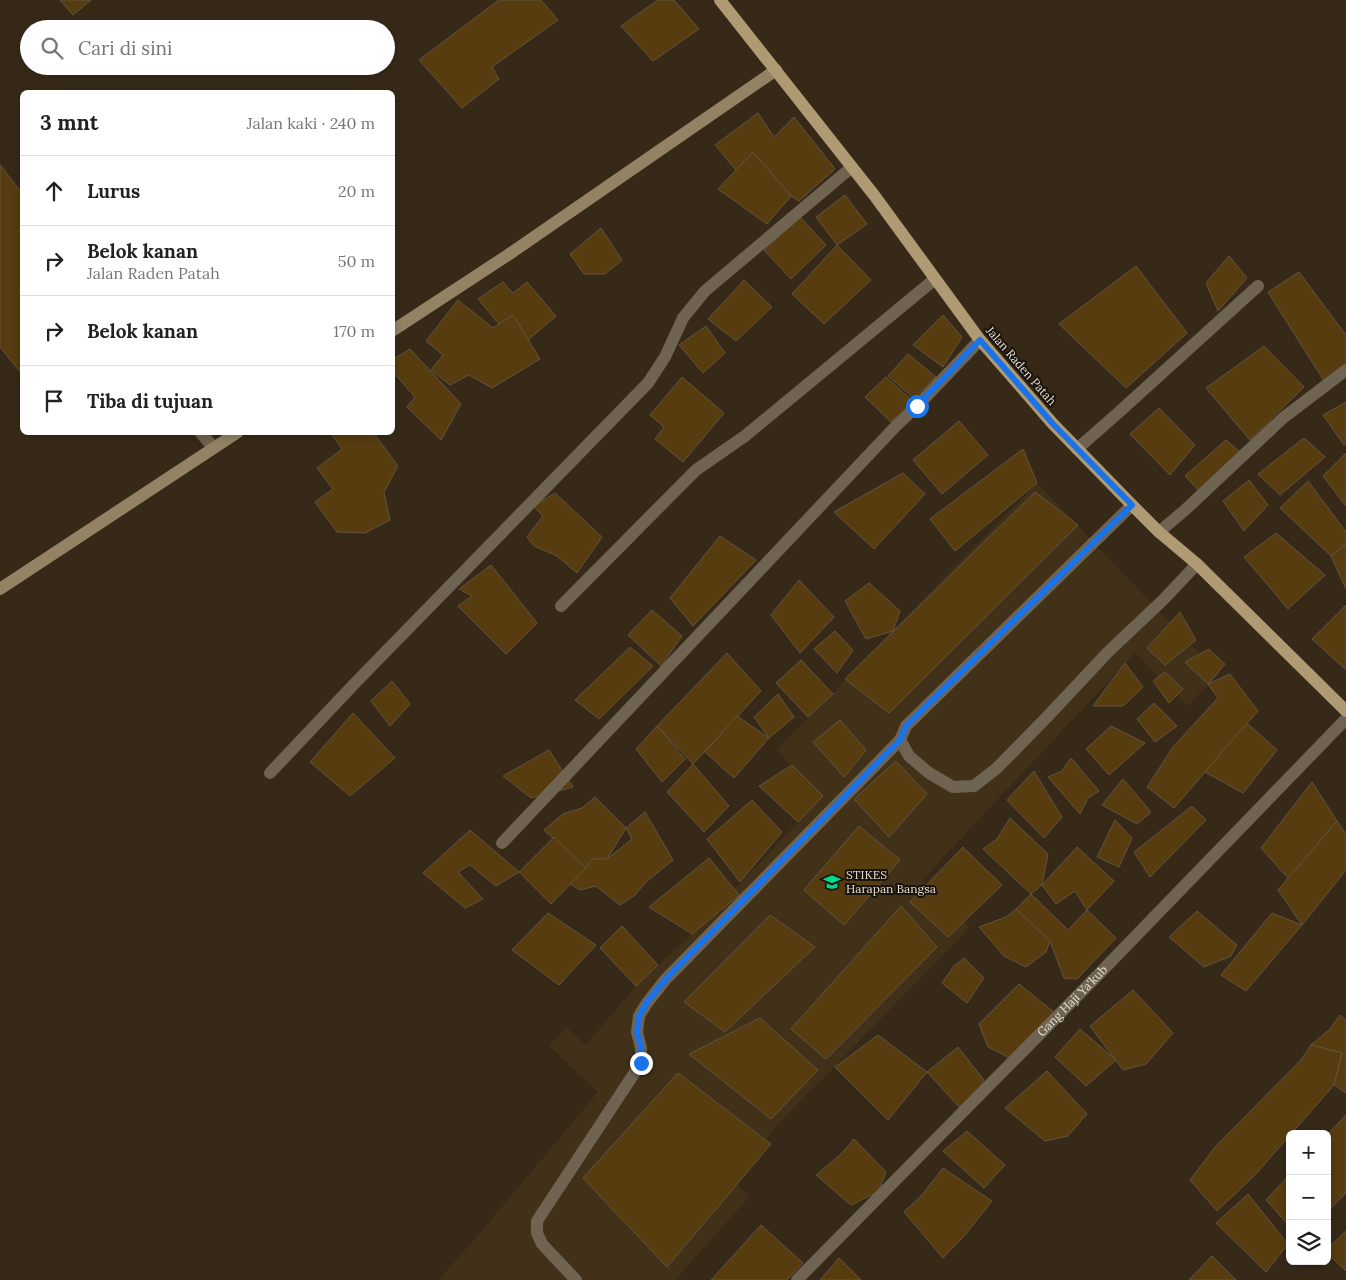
<!DOCTYPE html>
<html lang="id">
<meta charset="utf-8">
<style>
body{margin:0;font-family:Lora,serif;background:#f2f2f2;color:#222}
.controls{position:absolute;right:15px;bottom:15px;display:grid;overflow:hidden;border-radius:8px;box-shadow:0 2px 8px #0003}
.controls button{width:45px;height:45px;display:grid;place-items:center;padding:0;border:0;border-bottom:1px solid #e0e0e0;background:#fff;color:#222;font:25px sans-serif}
.stop{position:absolute;width:15px;height:15px;margin:-11px;border:4px solid #1a73e8;border-radius:50%;background:#fff}
.stop.end{background:#1a73e8;border-color:#fff;box-shadow:0 1px 5px #0008}
.list{margin:0;padding:0;list-style:none}
h2{display:flex;justify-content:space-between;align-items:center;height:65px;margin:0;padding:0 20px;font-size:21px}
h2 small{font-size:16px;font-weight:400;color:#767676}
.list li{display:grid;grid-template-columns:32px 1fr auto;gap:15px;align-items:center;box-sizing:border-box;height:70px;padding:0 20px;border-top:1px solid #e0e0e0}
.list b{display:block;font-size:19px;white-space:nowrap}
.list p{margin:0;font-size:16px;white-space:nowrap;color:#767676}
.list em{font-size:16px;font-style:normal;color:#767676}
.icon{flex:none;width:28px;height:28px;fill:none;stroke:currentColor;stroke-width:2;stroke-linecap:round;stroke-linejoin:round}
.map{position:relative;flex:none;width:1346px;height:1280px;overflow:hidden}
.search{position:absolute;background:#fff;box-shadow:0 2px 8px #0003;left:20px;top:20px;width:375px;height:55px;display:flex;align-items:center;gap:12px;box-sizing:border-box;padding:0 18px;border-radius:28px;color:#767676;font-size:19px}
.panel{position:absolute;background:#fff;box-shadow:0 2px 8px #0003;left:20px;top:90px;width:375px;height:345px;border-radius:8px}
.map>svg:first-child{display:block}
.built{fill:#413118}
.building{fill:#573c0f;stroke:#625441}
.lines{fill:none;stroke-linecap:round;stroke-linejoin:round}
.lane{stroke:#6e6451;stroke-width:12}
.street{stroke:#6e6451;stroke-width:12}
.secondary{stroke:#938364;stroke-width:12}
.primary{stroke:#af9a73;stroke-width:12}
.route{stroke:#1a73e8;stroke-width:6}
.labels{text-anchor:middle;stroke-width:4;stroke-linejoin:round;paint-order:stroke}
.street-label{font-size:12px;fill:#e7dfd4;stroke:#19130b}
.poi-label{font-size:12px;fill:#e7dfd4;stroke:#19130b;text-anchor:start}
</style>
<div class="map">
<svg width="1346" height="1280" viewBox="0 0 1346 1280">
<rect width="100%" height="100%" fill="#362918"/>
<polygon class="built" points="1037,483 1219,674 1187,706 1135,653 922,880 970,927 775,1128 764,1142 730,1177 749,1197 675,1280 439,1280 485,1227 598,1092 549,1046 566,1027 586,1045 636,986 692,934 823,796 776,750 833,694 845,679"/>
<g class="building">
<polygon points="60,0 91,0 73,15"/>
<polygon points="499,0 541,0 558,20 492,67 499,79 462,108 419,60"/>
<polygon points="658,0 674,0 699,29 653,61 621,26"/>
<polygon points="758,113 774,137 794,117 835,169 799,201 791,196 753,152 736,170 715,145"/>
<polygon points="753,152 791,196 767,224 718,189"/>
<polygon points="0,165 22,193 22,374 0,347"/>
<polygon points="845,195 867,224 837,245 816,217"/>
<polygon points="800,217 826,245 791,279 764,250"/>
<polygon points="601,228 622,260 605,274 584,274 570,254"/>
<polygon points="837,245 871,280 824,324 792,294"/>
<polygon points="1229,256 1247,278 1218,311 1206,283"/>
<polygon points="1136,266 1187,333 1126,388 1059,324"/>
<polygon points="1299,272 1346,335 1346,368 1324,381 1268,292"/>
<polygon points="744,280 772,307 736,341 708,319"/>
<polygon points="503,282 513,293 527,282 556,316 528,340 513,315 499,324 478,299"/>
<polygon points="458,300 493,328 513,315 540,359 492,388 469,375 450,385 431,370 443,355 426,341"/>
<polygon points="943,315 962,337 943,367 913,345"/>
<polygon points="706,326 725,353 703,373 679,345"/>
<polygon points="1264,346 1304,387 1250,440 1206,388"/>
<polygon points="410,349 461,404 441,440 407,407 415,397 392,371 392,360"/>
<polygon points="908,354 936,377 914,398 888,376"/>
<polygon points="682,377 724,413 683,462 655,439 664,427 650,415"/>
<polygon points="886,377 913,401 891,422 865,397"/>
<polygon points="1346,402 1346,443 1344,445 1323,415"/>
<polygon points="1159,408 1195,445 1170,475 1130,434"/>
<polygon points="959,421 988,455 942,494 913,460"/>
<polygon points="330,432 373,432 398,466 384,492 390,520 365,533 337,532 315,502 333,489 317,468 342,449"/>
<polygon points="1304,438 1325,457 1280,495 1258,474"/>
<polygon points="1226,440 1240,452 1199,491 1185,476"/>
<polygon points="1023,449 1037,483 955,551 930,519"/>
<polygon points="1346,453 1346,506 1323,476"/>
<polygon points="903,473 925,494 874,549 834,512"/>
<polygon points="1249,480 1268,505 1244,531 1223,501"/>
<polygon points="1308,481 1346,532 1346,544 1331,556 1280,508"/>
<polygon points="1035,492 1078,525 889,713 845,679"/>
<polygon points="555,493 602,537 577,573 557,556 534,546 527,537 543,516 533,506"/>
<polygon points="1276,533 1325,575 1288,609 1244,557"/>
<polygon points="720,536 756,560 693,626 670,598"/>
<polygon points="1346,544 1346,589 1331,556"/>
<polygon points="491,565 537,623 506,654 458,606 472,596 459,589"/>
<polygon points="799,580 834,617 800,653 771,615"/>
<polygon points="869,583 900,611 893,631 866,639 845,601"/>
<polygon points="1346,605 1346,670 1312,639"/>
<polygon points="652,610 682,636 661,666 628,635"/>
<polygon points="1180,612 1196,640 1165,665 1147,648"/>
<polygon points="835,631 853,650 837,673 814,649"/>
<polygon points="630,647 653,666 599,719 575,700"/>
<polygon points="1209,649 1225,664 1208,684 1185,662"/>
<polygon points="727,653 761,691 693,764 657,726"/>
<polygon points="801,660 833,694 808,717 776,683"/>
<polygon points="1125,663 1143,687 1123,706 1093,706"/>
<polygon points="1165,672 1183,689 1169,703 1153,681"/>
<polygon points="1230,674 1258,711 1174,808 1147,787 1173,747 1218,698 1208,684"/>
<polygon points="392,681 410,704 390,726 371,701"/>
<polygon points="778,694 794,717 769,738 754,717"/>
<polygon points="1154,703 1177,726 1155,742 1137,719"/>
<polygon points="353,713 395,758 350,796 310,762"/>
<polygon points="737,716 769,738 734,778 705,752"/>
<polygon points="840,720 866,750 844,777 813,742"/>
<polygon points="1247,723 1277,750 1243,793 1205,772"/>
<polygon points="657,726 685,759 662,782 636,749"/>
<polygon points="1111,726 1145,743 1109,775 1086,749"/>
<polygon points="549,750 573,787 531,798 503,776"/>
<polygon points="1071,758 1099,791 1088,798 1080,814 1048,777 1062,771"/>
<polygon points="896,761 927,794 889,837 854,799"/>
<polygon points="693,764 729,806 704,832 667,792"/>
<polygon points="792,765 823,796 798,822 759,786"/>
<polygon points="1034,771 1062,817 1044,838 1007,800"/>
<polygon points="1123,779 1151,812 1137,824 1102,805"/>
<polygon points="1312,782 1337,821 1289,879 1261,848"/>
<polygon points="595,797 626,828 607,859 586,868 544,830 563,814 582,808"/>
<polygon points="752,800 782,832 740,882 707,839"/>
<polygon points="1192,806 1206,820 1150,877 1134,852"/>
<polygon points="645,812 673,860 646,882 635,895 620,905 596,886 580,890 569,883 586,868 592,859 607,859 632,839 626,828"/>
<polygon points="1010,818 1048,854 1042,885 1031,894 983,849 997,839"/>
<polygon points="1115,820 1132,838 1119,867 1097,857"/>
<polygon points="1337,821 1346,834 1346,870 1302,925 1278,890"/>
<polygon points="859,826 900,860 844,925 804,890"/>
<polygon points="470,830 519,872 496,886 470,865 458,872 483,899 465,908 423,873"/>
<polygon points="554,837 586,868 551,904 519,872"/>
<polygon points="963,847 1002,885 948,937 910,902"/>
<polygon points="1077,847 1114,881 1087,910 1075,891 1056,904 1042,885"/>
<polygon points="709,858 739,895 692,934 649,907"/>
<polygon points="1031,894 1068,930 1087,910 1116,938 1077,979 1064,978 1050,941 1016,909"/>
<polygon points="901,906 937,947 826,1059 791,1029"/>
<polygon points="1016,909 1050,941 1046,952 1026,967 1004,956 979,927 1006,917"/>
<polygon points="1197,911 1237,945 1231,956 1204,967 1169,937"/>
<polygon points="548,913 596,945 559,985 512,950"/>
<polygon points="1272,913 1302,925 1246,991 1221,975"/>
<polygon points="770,915 815,947 725,1032 684,1002"/>
<polygon points="622,926 658,965 636,986 600,948"/>
<polygon points="964,958 984,978 967,1003 942,983 954,966"/>
<polygon points="1019,984 1055,1013 1010,1058 988,1047 979,1024"/>
<polygon points="1133,990 1173,1033 1146,1064 1123,1070 1090,1026"/>
<polygon points="1340,1015 1346,1020 1346,1093 1334,1085 1342,1053 1311,1045 1330,1029"/>
<polygon points="760,1018 818,1070 771,1119 689,1054"/>
<polygon points="1080,1029 1116,1060 1086,1086 1055,1057"/>
<polygon points="878,1035 927,1072 888,1120 835,1067"/>
<polygon points="1311,1045 1342,1053 1334,1085 1255,1175 1217,1211 1190,1180 1215,1147 1301,1060"/>
<polygon points="958,1047 984,1080 977,1092 960,1108 927,1072"/>
<polygon points="1047,1071 1087,1114 1068,1136 1045,1141 1005,1108"/>
<polygon points="678,1073 771,1144 667,1267 583,1178"/>
<polygon points="1346,1115 1346,1193 1327,1212 1327,1135"/>
<polygon points="967,1131 1005,1165 984,1188 943,1151"/>
<polygon points="854,1139 886,1172 878,1192 851,1205 816,1175 841,1154"/>
<polygon points="943,1168 992,1201 965,1235 943,1258 904,1212 922,1195"/>
<polygon points="1290,1174 1290,1227 1266,1200"/>
<polygon points="1248,1194 1288,1244 1266,1272 1216,1223"/>
<polygon points="761,1225 803,1263 787,1280 711,1280"/>
<polygon points="1346,1231 1346,1271 1327,1253 1327,1249"/>
<polygon points="1212,1256 1236,1280 1189,1280"/>
<polygon points="839,1258 861,1280 820,1280"/>
</g>
<g class="lines">
<g class="lane">
<polyline points="200,432 214,448"/>
<polyline points="900,740 909,756 929,773 953,787 974,786 997,768 1047,717 1108,652 1163,600 1197,564"/>
<polyline points="576,1280 542,1244 537,1233 537,1221 641,1063 641,1048 637,1032 639,1016 647,1003 665,980 900,740 906,726 1132,505"/>
</g>
<g class="street">
<polyline points="1077,449 1118,413 1258,286"/>
<polyline points="1159,532 1185,510 1283,418 1346,370"/>
<polyline points="561,606 696,470 745,436 935,279"/>
<polyline points="270,773 357,681 648,383 665,357 683,318 705,291 852,167"/>
<polyline points="502,843 895,427 917,406 980,340"/>
<path id="s1" d="M797 1280 1098 975 1346 719"/>
</g>
<g class="secondary">
<polyline points="392,331 508,255 776,70"/>
<polyline points="0,589 238,432"/>
</g>
<polyline class="primary" points="720,0 874,195 980,340 1053,424 1132,505 1159,532 1197,564 1346,711"/>
</g>
<g class="lines">
<polyline class="route" points="641,1063 641,1048 637,1032 639,1016 647,1002 665,980 900,740 906,726 1132,505 1053,424 980,340 917,406"/>
</g>
<defs>
<g id="university-bare" transform="scale(1.35)"><path d="M0-5L7-2L0 1L-7-2ZM-4 1L0 2.5L4 1V4Q0 6-4 4Z" fill="#00d98c" stroke="#19130b" stroke-width="2.5" paint-order="stroke"/></g>
</defs>
<g fill-rule="evenodd">
<use href="#university-bare" x="832" y="882"/>
</g>
<g class="labels">
<g class="street-label">
<text transform="translate(1021 366) rotate(49)" y="4">Jalan Raden Patah</text>
<text dy="4" stroke="none"><textPath href="#s1" startOffset="392">Gang Haji Ya'kub</textPath></text>
</g>
<g class="poi-label">
<text x="846" y="879">STIKES<tspan x="846" dy="14">Harapan Bangsa</tspan></text>
</g>
</g>
</svg>
<div class="controls">
<button>+</button>
<button>−</button>
<button><svg class="icon" aria-label="layers" viewBox="0 0 24 24"><path d="M12 4l9 5-9 5-9-5zM3 14l9 5 9-5"/></svg></button>
</div>
<div class="stop" style="left:917px;top:406px"></div>
<div class="stop end" style="left:641px;top:1063px"></div>
<div class="search"><svg class="icon" aria-label="search" viewBox="0 0 24 24"><circle cx="10" cy="10" r="6"/><path d="M15 15l6 6"/></svg>Cari di sini</div>
<section class="panel">
<h2>3 mnt<small>Jalan kaki · 240 m</small></h2>
<ul class="list">
<li><svg class="icon" aria-label="ahead" viewBox="0 0 24 24"><path d="M12 20V5M6 11l6-6 6 6"/></svg><div><b>Lurus</b></div><em>20 m</em></li>
<li><svg class="icon" aria-label="right" viewBox="0 0 24 24"><path d="M7 20v-9h11M14 6l5 5-5 5"/></svg><div><b>Belok kanan</b><p>Jalan Raden Patah</p></div><em>50 m</em></li>
<li><svg class="icon" aria-label="right" viewBox="0 0 24 24"><path d="M7 20v-9h11M14 6l5 5-5 5"/></svg><div><b>Belok kanan</b></div><em>170 m</em></li>
<li><svg class="icon" aria-label="arrive" viewBox="0 0 24 24"><path d="M6 21V4h12l-3 4 3 4H6"/></svg><div><b>Tiba di tujuan</b></div></li>
</ul>
</section>
</div>
